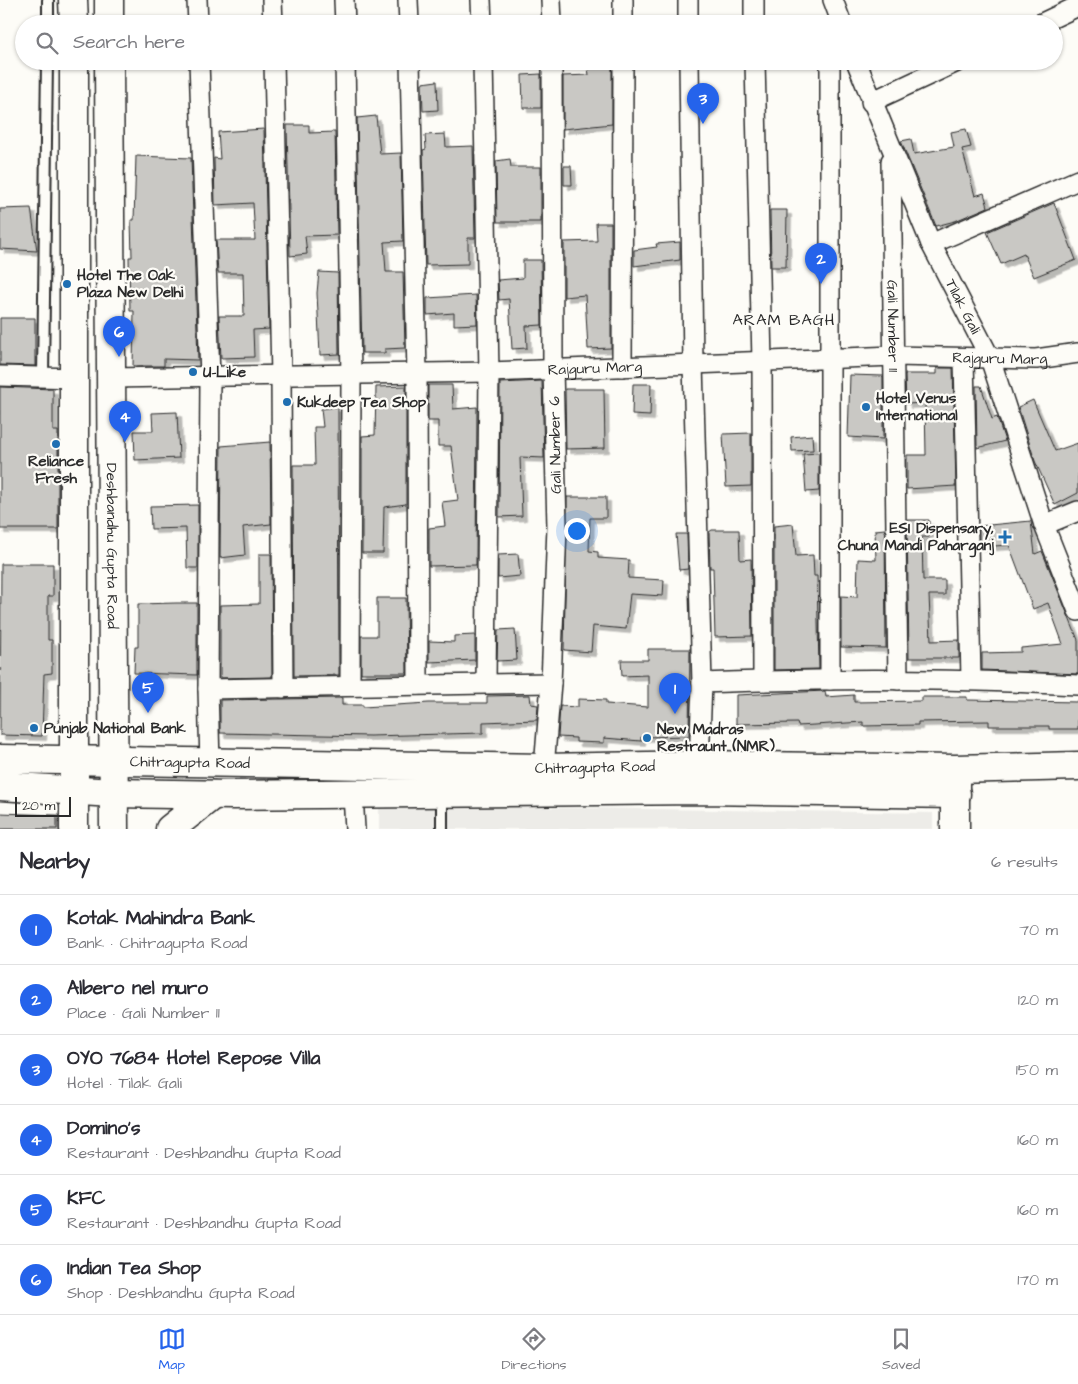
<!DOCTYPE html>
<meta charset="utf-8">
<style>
body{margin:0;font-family:"Architects Daughter",sans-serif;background:#f7f7f7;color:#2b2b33}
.scale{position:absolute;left:15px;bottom:12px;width:56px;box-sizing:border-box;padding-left:5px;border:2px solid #2b2b2b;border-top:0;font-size:14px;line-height:18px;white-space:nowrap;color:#2b2b2b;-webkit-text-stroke:4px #fdfcf7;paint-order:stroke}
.you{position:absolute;left:576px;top:530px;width:18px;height:18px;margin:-12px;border:4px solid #fff;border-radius:50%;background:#1a73e8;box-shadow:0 0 0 8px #1a73e833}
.badge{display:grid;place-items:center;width:32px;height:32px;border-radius:50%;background:#2563eb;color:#fff;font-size:16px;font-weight:700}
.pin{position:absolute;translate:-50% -41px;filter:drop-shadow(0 1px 2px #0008)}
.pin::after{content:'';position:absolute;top:26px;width:18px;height:15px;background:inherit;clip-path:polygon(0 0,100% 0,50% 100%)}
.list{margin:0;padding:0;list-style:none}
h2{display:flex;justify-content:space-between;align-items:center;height:65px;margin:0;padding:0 20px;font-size:21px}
h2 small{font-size:16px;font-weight:400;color:#7c7c81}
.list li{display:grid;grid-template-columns:32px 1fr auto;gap:15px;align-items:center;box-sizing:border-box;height:70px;padding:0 20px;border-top:1px solid #e1e1e2}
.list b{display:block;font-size:19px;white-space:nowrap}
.list p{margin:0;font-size:16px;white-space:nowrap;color:#7c7c81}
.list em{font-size:16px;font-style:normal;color:#7c7c81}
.icon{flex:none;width:28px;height:28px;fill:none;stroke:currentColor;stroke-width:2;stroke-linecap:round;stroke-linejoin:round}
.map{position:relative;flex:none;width:1078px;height:829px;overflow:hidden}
.search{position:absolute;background:#fff;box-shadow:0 1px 4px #0004;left:15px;right:15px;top:15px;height:55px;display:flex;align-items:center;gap:12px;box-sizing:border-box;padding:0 18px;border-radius:28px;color:#7c7c81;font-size:19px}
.sheet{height:485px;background:#fff}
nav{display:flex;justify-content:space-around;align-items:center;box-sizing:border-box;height:70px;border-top:1px solid #e1e1e2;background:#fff;font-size:14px;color:#7c7c81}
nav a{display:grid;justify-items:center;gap:2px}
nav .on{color:#2563eb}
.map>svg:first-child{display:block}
.built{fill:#edece8}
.building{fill:#c9c8c4;stroke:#2b2b2b;filter:url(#shadow)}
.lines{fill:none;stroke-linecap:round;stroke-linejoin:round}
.lane-casing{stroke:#2b2b2b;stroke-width:14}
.street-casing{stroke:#2b2b2b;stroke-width:22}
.secondary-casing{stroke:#2b2b2b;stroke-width:31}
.lane{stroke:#fdfcf7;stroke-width:10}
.street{stroke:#fdfcf7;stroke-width:19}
.secondary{stroke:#fdfcf7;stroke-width:28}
.poi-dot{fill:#1f6fb2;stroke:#fdfcf7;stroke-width:2}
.labels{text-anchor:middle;stroke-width:4.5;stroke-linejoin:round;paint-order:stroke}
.poi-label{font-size:15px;font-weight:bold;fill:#2b2b2b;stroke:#fdfcf7;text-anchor:start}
.street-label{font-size:15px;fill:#2b2b2b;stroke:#fdfcf7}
.neighbourhood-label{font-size:16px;letter-spacing:1px;fill:#2b2b2b;stroke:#fdfcf7}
</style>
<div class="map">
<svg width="1078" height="829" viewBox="0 0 1078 829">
<defs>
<filter id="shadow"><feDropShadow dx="4.5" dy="4.5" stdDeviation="0" flood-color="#0004"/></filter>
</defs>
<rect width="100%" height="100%" fill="#fdfcf7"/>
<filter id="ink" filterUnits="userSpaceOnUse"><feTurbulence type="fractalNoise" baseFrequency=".02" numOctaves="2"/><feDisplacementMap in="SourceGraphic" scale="10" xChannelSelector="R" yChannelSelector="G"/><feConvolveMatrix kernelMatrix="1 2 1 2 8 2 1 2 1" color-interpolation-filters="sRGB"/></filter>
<g filter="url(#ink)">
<polygon class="built" points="379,805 933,813 933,829 379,829"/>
<g class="building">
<polygon points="587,61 612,61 612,124 563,129 563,76 589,75"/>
<polygon points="541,74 541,108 523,108 522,75"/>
<polygon points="437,81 438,110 423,111 422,83"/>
<polygon points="376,116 380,154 401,153 403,241 384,242 386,272 403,272 405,348 385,349 385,353 362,353 357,118"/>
<polygon points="287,125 309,125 309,133 335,132 337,235 305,236 307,254 290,256"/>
<polygon points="264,129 269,329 253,330 254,357 221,358 219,316 244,316 243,273 218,273 216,240 255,240 253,203 215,205 214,158 220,159 218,132"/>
<polygon points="966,129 971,147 962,149 975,196 984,193 988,207 955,221 936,226 901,141 911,139 914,154 954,147 951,132"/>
<polygon points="445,134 446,147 473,146 475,238 468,238 468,264 426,265 423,150 426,149 425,135"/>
<polygon points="136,156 191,158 198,360 164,359 164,366 133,366 134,311 130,311 129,257 132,257 131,220 134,220"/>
<polygon points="510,159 511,167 541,167 541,222 497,222 496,161"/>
<polygon points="564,166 571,166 572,185 564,185"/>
<polygon points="1054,203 1076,260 1034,277 1024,254 1001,264 987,232"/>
<polygon points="31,208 37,251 0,249 0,209"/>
<polygon points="770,210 787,210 786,267 771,267"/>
<polygon points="596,223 611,223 611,348 588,349 585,295 564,297 564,242 597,241"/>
<polygon points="680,242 680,260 634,266 634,250 657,247 656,244"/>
<polygon points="523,260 541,260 542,325 526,326 527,348 512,349 509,299 499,300 498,280 523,278"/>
<polygon points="319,272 338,273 339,354 320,355 317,293"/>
<polygon points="476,295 477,324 454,325 454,313 427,315 427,298"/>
<polygon points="0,318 35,318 35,366 0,365"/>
<polygon points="937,368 953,368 956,486 907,489 907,455 926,455 925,403 906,404 905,374 937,374"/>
<polygon points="850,375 883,376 883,439 848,437"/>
<polygon points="542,381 544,458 520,457 522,516 499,517 500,383"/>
<polygon points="633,384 651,384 650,416 632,415"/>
<polygon points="428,385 452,385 453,409 477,407 476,565 429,566 429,528 445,526 442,502 458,500 451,446 438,446 438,421 428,421"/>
<polygon points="406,386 406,504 384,507 383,553 362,553 362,436 375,435 376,387"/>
<polygon points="976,386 981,386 992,419 997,417 1005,441 977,448"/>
<polygon points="0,387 53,389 53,431 58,431 58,529 0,529"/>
<polygon points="565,389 604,389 605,448 566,449"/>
<polygon points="1033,400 1055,451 1078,443 1078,493 1055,505 1035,461 1018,407"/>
<polygon points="338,407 339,675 294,676 293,465 315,465 314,427 323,427 321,409"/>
<polygon points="177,412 179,458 135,460 134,431 153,431 152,413"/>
<polygon points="751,433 751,486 726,487 723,434"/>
<polygon points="812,435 813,450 792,451 791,437"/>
<polygon points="270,442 271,524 243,527 245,555 220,558 221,446"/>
<polygon points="819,453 819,491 806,492 803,454"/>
<polygon points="567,497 606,497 606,518 590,518 589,551 598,552 598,558 629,560 628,578 664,580 663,596 630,594 626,629 593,626 591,652 564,650"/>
<polygon points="198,505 198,568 187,568 186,528 151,529 150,506"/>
<polygon points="907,520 929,520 929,537 922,537 923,580 945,580 945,595 929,595 931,641 959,640 959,658 909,658"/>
<polygon points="1031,521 1035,554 1042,551 1078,640 1078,674 982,670 982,653 1021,652 1021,648 1063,644 1048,603 1033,609 1009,545 979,547 979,526"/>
<polygon points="793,524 796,556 813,555 814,576 817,576 819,669 774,670 774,526"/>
<polygon points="885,529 886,648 841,647 841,596 857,597 858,559 876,560 875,530"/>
<polygon points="712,530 739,530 740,560 751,559 752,636 715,637 713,568 710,568 709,532"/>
<polygon points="676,534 687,534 688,569 679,570"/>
<polygon points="259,554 271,554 272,677 220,678 220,605 259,604"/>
<polygon points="518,554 520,576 498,578 498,555"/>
<polygon points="1,564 53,564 53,596 48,596 48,640 52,640 52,673 44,674 42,736 0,735"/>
<polygon points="377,598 406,598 407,673 361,673 361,636 377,636"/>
<polygon points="176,603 197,603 197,675 134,673 135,647 138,647 138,604"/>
<polygon points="515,629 517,660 497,661 498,630"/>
<polygon points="475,635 475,660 429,662 429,641 454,642 454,636"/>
<polygon points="648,649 690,649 689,736 641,737 641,741 604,738 604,743 576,742 576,738 558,737 560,706 578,707 578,699 606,700 606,704 648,707 648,675 622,676 621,660 648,660"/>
<polygon points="825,691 826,697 854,695 854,702 922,701 922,697 967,697 967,700 1078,702 1078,729 1049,729 1049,726 989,726 989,721 918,722 918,725 863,726 863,722 798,726 797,723 736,724 736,695"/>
<polygon points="530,695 531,704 538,705 537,720 483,722 483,733 370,736 220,733 220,700 342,698 342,705 363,705 363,707 429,703 487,703 487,696"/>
<polygon points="0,813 57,815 57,829 0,829"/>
</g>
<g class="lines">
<g class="lane-casing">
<g id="lane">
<polyline points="48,24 48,0"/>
<polyline points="43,377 47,61"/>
<polyline points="442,795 442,829"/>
</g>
</g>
<g class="street-casing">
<g id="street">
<polyline points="197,0 198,24"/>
<polyline points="272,0 273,24"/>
<polyline points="344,0 345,24"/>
<polyline points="408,0 409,24"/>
<polyline points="481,0 482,24"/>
<polyline points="551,0 552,24"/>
<polyline points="688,0 688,24"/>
<polyline points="754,0 754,24"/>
<polyline points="833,0 842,24"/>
<polyline points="623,24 623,0"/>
<polyline points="1040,24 1078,6"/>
<polyline points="199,61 210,377 208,689 210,764"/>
<polyline points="274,61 281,376 283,688"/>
<polyline points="345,61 351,375 350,686"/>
<polyline points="410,61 417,374 418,685"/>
<polyline points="483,61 489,372 486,683"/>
<polyline points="689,61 693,364 702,683 699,765"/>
<polyline points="755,61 762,362 763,681"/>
<path id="s1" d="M856 61 931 244 990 358 1044 525 1078 611"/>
<polyline points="871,102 959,61"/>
<path id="s2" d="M891 161 898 680"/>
<polyline points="931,244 1078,180"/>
<polyline points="964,358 971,679"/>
<polyline points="622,367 623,61"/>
<polyline points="0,376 76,378"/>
<path id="s3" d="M111 378 489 372 894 356 1036 359 1078 353"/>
<polyline points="1044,525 1078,511"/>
<polyline points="830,680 830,61"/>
<path d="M702 683C827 678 953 678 1078 685"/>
<polyline points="208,689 551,683"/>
<polyline points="544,768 551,683 557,527 553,369 552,61"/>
<polyline points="353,794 355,829"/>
</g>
</g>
<g class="secondary-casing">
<g id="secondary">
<polyline points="73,0 74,24"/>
<polyline points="109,0 109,24"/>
<polyline points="74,61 74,829"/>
<path id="s4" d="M109 61 114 829"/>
<path id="s5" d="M0 759 544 768 699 765 955 769 1078 766"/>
<polyline points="0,786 113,793 233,795 699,790 956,794"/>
<polyline points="170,829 213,795"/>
<polyline points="955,829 955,776"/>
</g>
</g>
<use href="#lane" class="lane"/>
<use href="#street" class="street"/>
<use href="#secondary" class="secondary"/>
</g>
</g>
<g class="poi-dot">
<circle cx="67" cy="284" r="5"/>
<circle cx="193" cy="372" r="5"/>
<circle cx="287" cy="402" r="5"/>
<circle cx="866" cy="407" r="5"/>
<circle cx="56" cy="444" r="5"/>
<path d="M1002.5 529.5h5v5h5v5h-5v5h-5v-5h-5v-5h5z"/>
<circle cx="34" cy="728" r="5"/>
<circle cx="647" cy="738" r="5"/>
</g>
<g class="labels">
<g class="poi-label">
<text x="77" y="280">Hotel The Oak<tspan x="77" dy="17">Plaza New Delhi</tspan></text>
<text x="203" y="377">U-Like</text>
<text x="876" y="403">Hotel Venus<tspan x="876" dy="17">International</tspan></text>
<text x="297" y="407">Kukdeep Tea Shop</text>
<text x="56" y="466" text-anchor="middle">Reliance<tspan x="56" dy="17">Fresh</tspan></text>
<text x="994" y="533" text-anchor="end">ESI Dispensary,<tspan x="994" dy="17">Chuna Mandi Paharganj</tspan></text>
<text x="44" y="733">Punjab National Bank</text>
<text x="657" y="734">New Madras<tspan x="657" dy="17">Restraunt (NMR)</tspan></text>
</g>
<g class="street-label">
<text dy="5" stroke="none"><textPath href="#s1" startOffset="268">Tilak Gali</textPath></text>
<text dy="5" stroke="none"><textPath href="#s2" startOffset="165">Gali Number 11</textPath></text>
<text dy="5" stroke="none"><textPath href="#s3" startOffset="889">Rajguru Marg</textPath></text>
<text dy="5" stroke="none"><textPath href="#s3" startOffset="484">Rajguru Marg</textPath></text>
<text transform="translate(555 445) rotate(-91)" y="5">Gali Number 6</text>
<text dy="5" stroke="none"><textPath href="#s4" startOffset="485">Deshbandhu Gupta Road</textPath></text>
<text dy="5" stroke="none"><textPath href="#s5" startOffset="190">Chitragupta Road</textPath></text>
<text dy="5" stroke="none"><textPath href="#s5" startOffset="595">Chitragupta Road</textPath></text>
</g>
<g class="neighbourhood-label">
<text x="784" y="325">ARAM BAGH</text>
</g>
</g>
</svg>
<div class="scale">20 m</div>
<div class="you"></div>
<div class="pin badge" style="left:675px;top:714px">1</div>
<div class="pin badge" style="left:821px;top:284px">2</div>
<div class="pin badge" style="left:703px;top:124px">3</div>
<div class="pin badge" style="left:125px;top:442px">4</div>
<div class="pin badge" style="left:148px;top:713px">5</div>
<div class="pin badge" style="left:119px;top:357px">6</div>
<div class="search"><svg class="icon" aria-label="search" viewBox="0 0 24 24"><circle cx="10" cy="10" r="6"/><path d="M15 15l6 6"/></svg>Search here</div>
</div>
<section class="sheet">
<h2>Nearby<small>6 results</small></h2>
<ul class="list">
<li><span class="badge">1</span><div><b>Kotak Mahindra Bank</b><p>Bank · Chitragupta Road</p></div><em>70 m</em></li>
<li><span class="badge">2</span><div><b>Albero nel muro</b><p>Place · Gali Number 11</p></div><em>120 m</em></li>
<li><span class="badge">3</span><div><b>OYO 7684 Hotel Repose Villa</b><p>Hotel · Tilak Gali</p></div><em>150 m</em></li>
<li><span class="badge">4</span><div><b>Domino's</b><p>Restaurant · Deshbandhu Gupta Road</p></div><em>160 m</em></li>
<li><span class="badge">5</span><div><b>KFC</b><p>Restaurant · Deshbandhu Gupta Road</p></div><em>160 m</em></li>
<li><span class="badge">6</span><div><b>Indian Tea Shop</b><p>Shop · Deshbandhu Gupta Road</p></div><em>170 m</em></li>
</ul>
</section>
<nav>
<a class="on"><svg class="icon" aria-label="map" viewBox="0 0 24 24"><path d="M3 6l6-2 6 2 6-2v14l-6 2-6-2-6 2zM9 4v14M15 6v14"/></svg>Map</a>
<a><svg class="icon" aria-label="directions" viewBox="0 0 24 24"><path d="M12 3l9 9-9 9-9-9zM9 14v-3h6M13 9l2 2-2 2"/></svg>Directions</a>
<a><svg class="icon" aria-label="saved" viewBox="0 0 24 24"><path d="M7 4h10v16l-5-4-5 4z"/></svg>Saved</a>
</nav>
